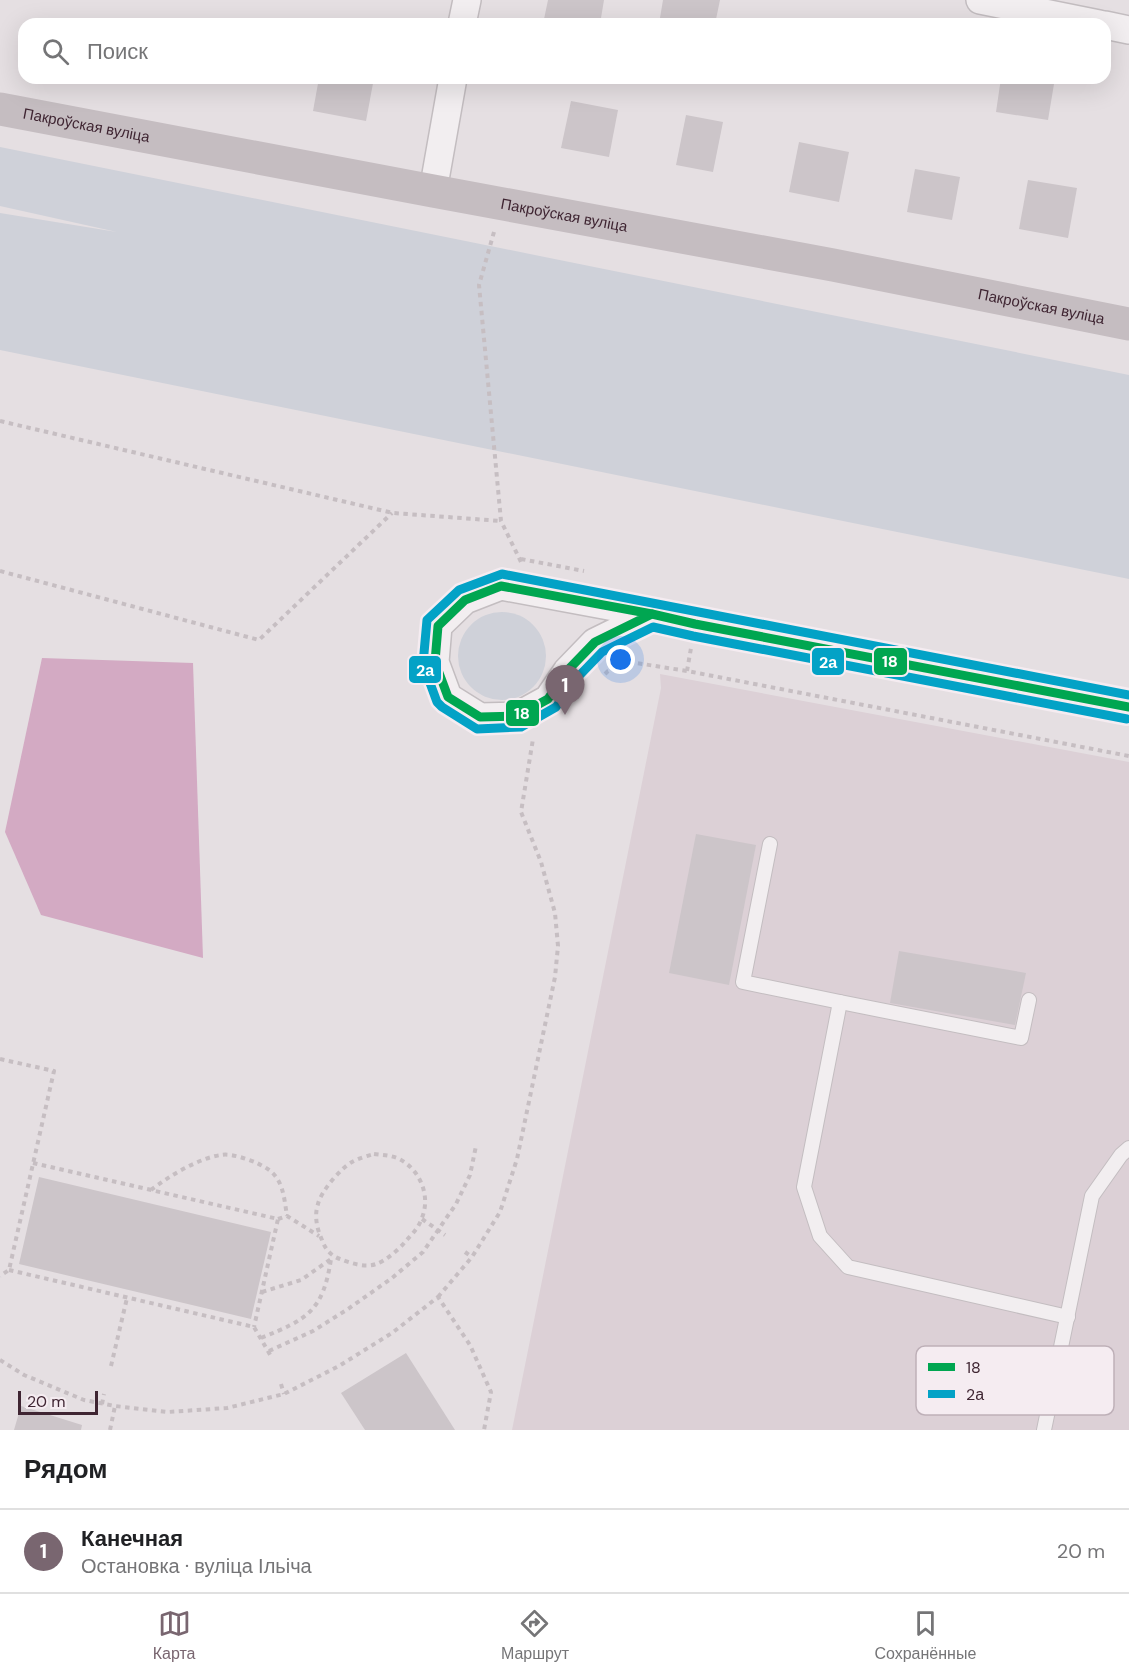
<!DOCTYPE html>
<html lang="ru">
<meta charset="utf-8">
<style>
body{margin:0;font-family:"DM Sans",sans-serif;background:#f2f2f2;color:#202124}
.scale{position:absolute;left:18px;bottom:15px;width:80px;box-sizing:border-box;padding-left:6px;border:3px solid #3f2532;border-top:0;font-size:16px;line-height:21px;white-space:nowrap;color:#3f2532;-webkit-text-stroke:4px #f5ecf1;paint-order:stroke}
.you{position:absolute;left:621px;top:660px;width:21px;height:21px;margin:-15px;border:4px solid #fff;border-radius:50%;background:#1a73e8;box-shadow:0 0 0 9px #1a73e833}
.badge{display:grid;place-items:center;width:39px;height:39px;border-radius:50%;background:#796670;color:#fff;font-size:20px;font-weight:700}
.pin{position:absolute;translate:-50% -50px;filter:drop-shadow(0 2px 3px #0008)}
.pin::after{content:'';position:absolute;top:32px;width:21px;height:18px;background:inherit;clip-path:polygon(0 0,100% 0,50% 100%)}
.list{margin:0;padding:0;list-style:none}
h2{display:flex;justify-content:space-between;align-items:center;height:78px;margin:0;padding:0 24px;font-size:26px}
h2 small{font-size:20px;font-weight:400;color:#757577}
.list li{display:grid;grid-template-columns:39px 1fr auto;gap:18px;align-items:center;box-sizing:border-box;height:84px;padding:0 24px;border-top:2px solid #e0e0e0}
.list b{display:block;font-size:22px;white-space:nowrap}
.list p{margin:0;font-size:20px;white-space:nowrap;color:#757577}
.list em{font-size:20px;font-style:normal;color:#757577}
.icon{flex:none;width:33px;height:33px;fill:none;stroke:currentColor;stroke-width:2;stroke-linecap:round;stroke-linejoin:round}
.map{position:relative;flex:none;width:1129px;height:1430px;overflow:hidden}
.search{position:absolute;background:#fff;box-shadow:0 6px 24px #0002;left:18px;right:18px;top:18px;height:66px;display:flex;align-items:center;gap:15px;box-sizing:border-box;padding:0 21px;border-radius:18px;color:#757577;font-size:22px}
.sheet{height:162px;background:#fff}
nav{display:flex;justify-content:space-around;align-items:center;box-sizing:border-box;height:84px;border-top:2px solid #e0e0e0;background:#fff;font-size:16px;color:#757577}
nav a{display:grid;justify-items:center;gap:3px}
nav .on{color:#796670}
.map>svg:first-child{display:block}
.built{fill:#dcd0d6}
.green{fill:#cfd1d9}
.water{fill:#d3aac3}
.building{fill:#ccc5c9}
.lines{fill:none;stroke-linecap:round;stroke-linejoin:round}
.lane-casing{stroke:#c3bdc0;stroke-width:16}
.street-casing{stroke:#c3bdc0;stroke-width:30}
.path{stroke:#c6bec2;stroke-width:4;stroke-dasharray:4.5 4.5;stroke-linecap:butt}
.lane{stroke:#f2eef0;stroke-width:14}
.street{stroke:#f2eef0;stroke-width:27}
.secondary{stroke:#c5bdc1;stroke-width:33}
.bus-1-casing{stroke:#f5ecf1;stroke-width:14}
.bus-2-casing{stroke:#f5ecf1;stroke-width:14}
.bus-1{stroke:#00a651;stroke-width:9}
.bus-2{stroke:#03a2c6;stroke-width:9}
.labels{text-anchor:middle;stroke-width:6;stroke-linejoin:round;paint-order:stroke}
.street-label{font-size:15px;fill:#3f2532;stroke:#f5ecf1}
.key{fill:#f5ecf1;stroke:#beb0b8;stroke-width:1.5}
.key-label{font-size:16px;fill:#3f2532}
.line-badge{stroke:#f5ecf1;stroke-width:2}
.badge-label{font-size:16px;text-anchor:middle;font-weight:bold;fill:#fff}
</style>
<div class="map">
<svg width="1129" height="1430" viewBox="0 0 1129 1430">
<rect width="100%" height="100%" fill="#e5dfe2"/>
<polygon class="built" points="660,674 1129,762 1129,1430 512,1430 661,688"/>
<g class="green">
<polygon points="0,147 1129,375 1129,579 0,350 0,213 117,232 0,206"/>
<circle cx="502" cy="656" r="44"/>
</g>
<polygon class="water" points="42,658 193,663 203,958 41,915 5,832"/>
<g class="building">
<polygon points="548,0 604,0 600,24 543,24"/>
<polygon points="663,0 720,0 715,24 659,24"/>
<polygon points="319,78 374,78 366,121 313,111"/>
<polygon points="1001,78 1055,78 1048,120 996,112"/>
<polygon points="571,101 618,110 609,157 561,148"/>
<polygon points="686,115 723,122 713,172 676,165"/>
<polygon points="799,142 849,152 839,202 789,192"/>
<polygon points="915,169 960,177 952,220 907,212"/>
<polygon points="1028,180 1077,188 1068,238 1019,229"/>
<polygon points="696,834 756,845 729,985 669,973"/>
<polygon points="899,951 1026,973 1015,1025 890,1003"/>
<polygon points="39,1177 271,1232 251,1319 19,1264"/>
<polygon points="406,1353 455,1430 365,1430 341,1393"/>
<polygon points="21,1406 82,1425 81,1430 14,1430"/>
</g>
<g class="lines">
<g class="lane-casing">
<g id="lane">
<polyline points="770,844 743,982 840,1002 804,1187 820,1236 848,1267 1068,1317"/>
<polyline points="840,1002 1021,1038 1029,1000"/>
<polyline points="1044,1430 1092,1196 1121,1155 1129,1148"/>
</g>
</g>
<g class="street-casing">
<g id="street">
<polyline points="980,0 1099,24"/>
<polyline points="462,24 467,0"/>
<polyline points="1105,25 1129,30"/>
<polyline points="433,191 453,78"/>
<polyline points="652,614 595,642 567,671 548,699 517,716 480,717 448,697 435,662 438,626 465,600 501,586 652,614 695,624 1129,707"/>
</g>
</g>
<g class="path">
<polyline points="494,232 479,285 501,521 522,564"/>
<polyline points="0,421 393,513 501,521"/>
<polyline points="521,559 584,571"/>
<polyline points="0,571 259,640 392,513"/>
<polyline points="687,671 691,648"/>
<polyline points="605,674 608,671 630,662 687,671 1129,756"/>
<polyline points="0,1059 54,1071 9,1270 0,1276"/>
<path d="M374 1154C382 1155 389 1155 397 1158 420 1168 432 1197 421 1220 418 1229 411 1235 405 1242 399 1249 386 1261 376 1264 365 1268 350 1263 340 1259 331 1256 325 1249 322 1240 317 1229 314 1216 318 1204 321 1191 341 1168 352 1162 359 1158 367 1156 374 1154Z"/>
<polyline points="33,1163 278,1219 254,1327"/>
<path d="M151 1190C169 1176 199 1158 221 1155 231 1153 247 1159 257 1163 265 1167 273 1171 278 1180 284 1190 285 1204 287 1216"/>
<polyline points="278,1219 287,1216 319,1236"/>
<polyline points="422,1219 445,1235"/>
<polyline points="465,1252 472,1257"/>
<polyline points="9,1270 254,1327 272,1358"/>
<polyline points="262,1292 301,1280 331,1259"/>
<polyline points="438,1297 472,1257 500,1212 517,1159 555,977 558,946 555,913 541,862 521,812 533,739"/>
<path d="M261 1338C308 1319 323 1311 331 1259"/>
<polyline points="269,1351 313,1331 348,1309 392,1278 423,1252 456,1204 470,1175 476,1146"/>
<polyline points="0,1360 24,1375 84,1400 115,1406 168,1412 227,1408 284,1394 339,1366 392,1333 438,1297 470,1345 491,1392 484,1430"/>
<polyline points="111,1366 127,1298"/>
<polyline points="281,1384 284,1394"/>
<polyline points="102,1404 104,1394"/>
<polyline points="110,1430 115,1406"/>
</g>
<use href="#lane" class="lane"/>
<use href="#street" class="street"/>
<path class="secondary" id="s1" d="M0 109 433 191 833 265 1129 324"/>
<g class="bus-1-casing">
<g id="bus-1">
<polygon points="501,586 652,614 595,642 567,671 548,699 517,716 480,717 448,697 435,662 438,626 465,600"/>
<polyline points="652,614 695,624 1129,707"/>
</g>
</g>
<g class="bus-2-casing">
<polyline id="bus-2" points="1127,719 693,636 653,627 602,652 576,679 556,707 521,727 477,729 442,707 437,702 423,664 427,620 459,590 502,574 1129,695"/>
</g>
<use href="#bus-1" class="bus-1"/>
<use href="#bus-2" class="bus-2"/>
</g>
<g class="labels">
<g class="street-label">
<text dy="5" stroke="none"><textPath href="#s1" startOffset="88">Пакроўская вуліца</textPath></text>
<text dy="5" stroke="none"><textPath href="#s1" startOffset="574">Пакроўская вуліца</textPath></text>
<text dy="5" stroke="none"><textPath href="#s1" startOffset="1060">Пакроўская вуліца</textPath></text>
</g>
</g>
<rect x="916" y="1346" width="198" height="69" rx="9" class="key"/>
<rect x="928" y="1363" width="27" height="8" fill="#00a651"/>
<rect x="928" y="1390" width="27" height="8" fill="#03a2c6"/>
<g class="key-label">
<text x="966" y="1373">18</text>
<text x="966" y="1400">2а</text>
</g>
<g class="line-badge">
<rect x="873" y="647" width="35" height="29" rx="6" fill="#00a651"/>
<rect x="811" y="647" width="34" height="29" rx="6" fill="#03a2c6"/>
<rect x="408" y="655" width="34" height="29" rx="6" fill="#03a2c6"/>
<rect x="505" y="699" width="35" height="28" rx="6" fill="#00a651"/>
</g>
<g class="badge-label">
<text x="890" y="667">18</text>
<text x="828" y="668">2а</text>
<text x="425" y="676">2а</text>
<text x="522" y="719">18</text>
</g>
</svg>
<div class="scale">20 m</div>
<div class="you"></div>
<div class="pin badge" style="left:565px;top:715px">1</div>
<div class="search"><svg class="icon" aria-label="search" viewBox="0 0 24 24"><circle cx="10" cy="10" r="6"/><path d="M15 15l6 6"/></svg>Поиск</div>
</div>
<section class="sheet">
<h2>Рядом<small></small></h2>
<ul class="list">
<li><span class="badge">1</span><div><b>Канечная</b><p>Остановка · вуліца Ільіча</p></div><em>20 m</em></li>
</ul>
</section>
<nav>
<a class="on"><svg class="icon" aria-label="map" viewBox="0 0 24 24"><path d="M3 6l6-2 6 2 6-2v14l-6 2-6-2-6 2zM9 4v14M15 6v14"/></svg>Карта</a>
<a><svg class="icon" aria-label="directions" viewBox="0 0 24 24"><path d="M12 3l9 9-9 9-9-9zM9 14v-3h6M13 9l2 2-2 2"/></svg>Маршрут</a>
<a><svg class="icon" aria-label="saved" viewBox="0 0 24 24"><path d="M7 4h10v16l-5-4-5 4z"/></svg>Сохранённые</a>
</nav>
